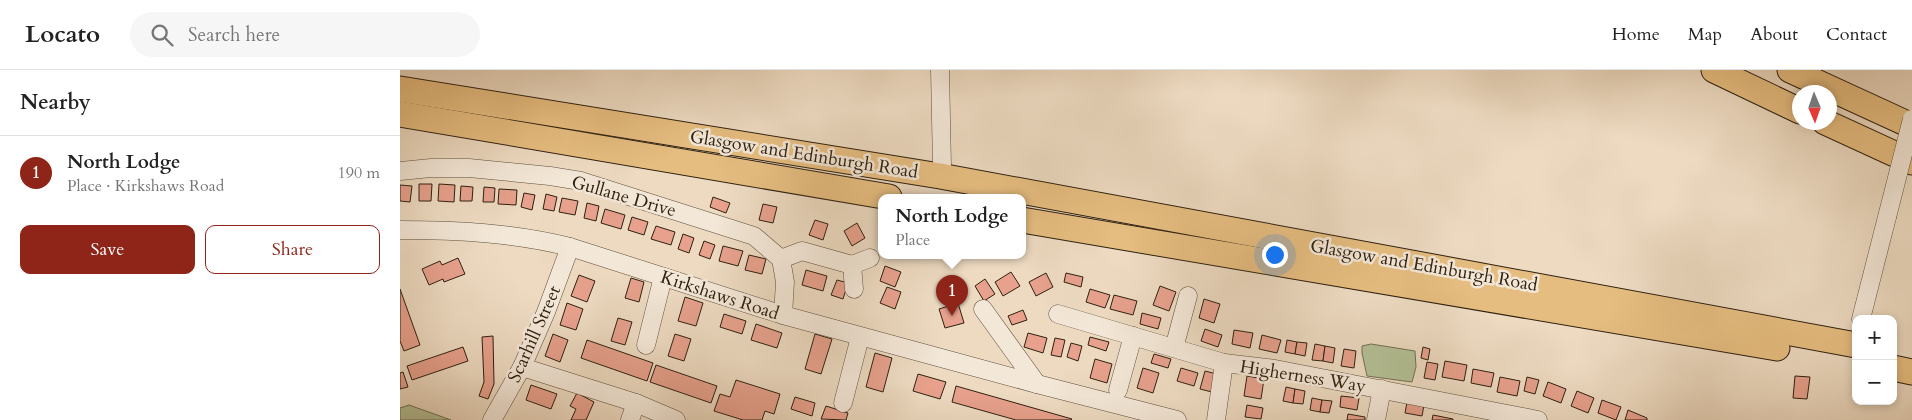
<!DOCTYPE html>
<meta charset="utf-8">
<style>
body{margin:0;font-family:Cardo,serif;background:#f6f6f6;color:#222}
.controls{position:absolute;right:15px;bottom:15px;display:grid;overflow:hidden;border-radius:10px;box-shadow:0 2px 8px #0003}
.controls button{width:45px;height:45px;display:grid;place-items:center;padding:0;border:0;border-bottom:1px solid #e0e0e0;background:#fff;color:#222;font:25px sans-serif}
.compass{position:absolute;left:1392px;top:15px;width:45px;height:45px;border-radius:50%;background:#fff;box-shadow:0 2px 8px #0003;rotate:178deg}
.you{position:absolute;left:874px;top:184px;width:18px;height:18px;margin:-12px;border:4px solid #fff;border-radius:50%;background:#1a73e8;box-shadow:0 0 0 8px #1a73e833}
.badge{display:grid;place-items:center;width:32px;height:32px;border-radius:50%;background:#8f2418;color:#fff;font-size:16px;font-weight:700}
.pin{position:absolute;translate:-50% -41px;filter:drop-shadow(0 1px 2px #0008)}
.pin::after{content:'';position:absolute;top:26px;width:18px;height:15px;background:inherit;clip-path:polygon(0 0,100% 0,50% 100%)}
.popup{position:absolute;left:478px;top:124px;width:148px;height:65px;box-sizing:border-box;display:grid;place-content:center;border-radius:10px;background:#fff;filter:drop-shadow(0 1px 4px #0005);font-size:16px;white-space:nowrap;color:#767676}
.popup b{font-size:19px;color:#222}
.popup::after{content:'';position:absolute;left:50%;top:100%;margin-left:-10px;border:10px solid transparent;border-top-color:#fff}
.list{margin:0;padding:0;list-style:none}
h2{display:flex;justify-content:space-between;align-items:center;height:65px;margin:0;padding:0 20px;font-size:21px}
h2 small{font-size:16px;font-weight:400;color:#767676}
.list li{display:grid;grid-template-columns:32px 1fr auto;gap:15px;align-items:center;box-sizing:border-box;height:75px;padding:0 20px;border-top:1px solid #e0e0e0}
.list b{display:block;font-size:19px;white-space:nowrap}
.list p{margin:0;font-size:16px;white-space:nowrap;color:#767676}
.list em{font-size:16px;font-style:normal;color:#767676}
.actions{display:flex;gap:10px;padding:15px 20px}
.actions a{flex:1;padding:11px 0;border:1px solid #8f2418;border-radius:10px;text-align:center;font-size:18px;color:#8f2418}
.actions .main{background:#8f2418;color:#fff}
.icon{flex:none;width:28px;height:28px;fill:none;stroke:currentColor;stroke-width:2;stroke-linecap:round;stroke-linejoin:round}
.map{position:relative;flex:none;width:1512px;height:350px;overflow:hidden}
header{display:flex;align-items:center;gap:30px;box-sizing:border-box;height:70px;padding:0 25px;background:#fff;border-bottom:1px solid #e0e0e0}
header strong{font-size:24px}
nav{display:flex;gap:28px;margin-inline-start:auto;font-size:18px}
.search{width:350px;height:45px;background:#f6f6f6;display:flex;align-items:center;gap:12px;box-sizing:border-box;padding:0 18px;border-radius:28px;color:#767676;font-size:19px}
main{display:flex}
aside{flex:1;background:#fff}
.map>svg:first-child{display:block}
.green{fill:#b4c096;stroke:#717054}
.building{fill:#e7a18d;stroke:#2e2111}
.lines{fill:none;stroke-linecap:round;stroke-linejoin:round}
.minor-casing{stroke:#5e4f3d;stroke-width:19}
.highway-casing{stroke:#2e2111;stroke-width:27}
.minor{stroke:#f3e7d7;stroke-width:18}
.highway{stroke:#e6bd80;stroke-width:25}
.minor-bridge-casing{stroke:#5e4f3d;stroke-width:19;stroke-linecap:butt}
.minor-bridge{stroke:#f3e7d7;stroke-width:18}
.labels{text-anchor:middle;stroke-width:5;stroke-linejoin:round;paint-order:stroke}
.street-label{font-size:18px;fill:#2e2111;stroke:#f3e7d7}
</style>
<header>
<strong>Locato</strong>
<div class="search"><svg class="icon" aria-label="search" viewBox="0 0 24 24"><circle cx="10" cy="10" r="6"/><path d="M15 15l6 6"/></svg>Search here</div>
<nav><a>Home</a><a>Map</a><a>About</a><a>Contact</a></nav>
</header>
<main>
<aside>
<h2>Nearby<small></small></h2>
<ul class="list">
<li><span class="badge">1</span><div><b>North Lodge</b><p>Place · Kirkshaws Road</p></div><em>190 m</em></li>
</ul>
<div class="actions"><a class="main">Save</a><a>Share</a></div>
</aside>
<div class="map">
<svg width="1512" height="350" viewBox="0 0 1512 350">
<rect width="100%" height="100%" fill="#eddac1"/>
<filter id="stains"><feTurbulence type="fractalNoise" baseFrequency=".004" numOctaves="4"/><feColorMatrix values="0 0 0 0 .2 0 0 0 0 .09 0 0 0 0 .02 0 0 0 .5 -.17"/></filter>
<radialGradient id="worn" r=".72"><stop offset=".6" stop-color="#630" stop-opacity="0"/><stop offset="1" stop-color="#630" stop-opacity=".3"/></radialGradient>
<g class="green">
<polygon points="971,274 1015,281 1016,297 1012,312 967,306 962,283 962,276"/>
<polygon points="9,335 51,350 0,350 0,338"/>
</g>
<g class="building">
<polygon points="19,114 32,114 31,131 19,131"/>
<polygon points="39,114 55,115 54,132 38,131"/>
<polygon points="0,115 12,116 10,132 0,131"/>
<polygon points="61,116 73,117 72,131 60,131"/>
<polygon points="84,117 95,118 94,132 83,132"/>
<polygon points="99,119 117,120 116,135 98,134"/>
<polygon points="124,123 135,125 132,140 121,137"/>
<polygon points="146,124 157,127 154,141 143,139"/>
<polygon points="313,127 330,133 326,143 310,137"/>
<polygon points="162,128 178,131 175,145 159,142"/>
<polygon points="187,133 199,136 196,151 184,148"/>
<polygon points="363,134 377,137 373,153 359,150"/>
<polygon points="205,139 225,145 221,159 201,153"/>
<polygon points="232,147 248,152 244,165 228,160"/>
<polygon points="415,150 428,154 423,170 409,165"/>
<polygon points="457,153 465,168 452,176 444,161"/>
<polygon points="256,156 275,162 271,175 251,169"/>
<polygon points="283,164 294,168 289,183 278,179"/>
<polygon points="304,171 315,175 310,189 299,185"/>
<polygon points="323,176 343,181 338,196 319,191"/>
<polygon points="349,185 366,189 362,204 345,200"/>
<polygon points="58,188 65,204 44,212 43,209 29,215 22,199 40,191 42,195"/>
<polygon points="485,196 501,202 495,217 480,211"/>
<polygon points="406,200 427,206 423,221 402,215"/>
<polygon points="611,202 620,216 603,226 595,212"/>
<polygon points="646,203 653,217 636,226 629,212"/>
<polygon points="666,203 683,207 681,217 664,212"/>
<polygon points="179,205 195,211 187,232 171,226"/>
<polygon points="231,208 244,212 239,232 225,228"/>
<polygon points="585,209 595,224 584,231 575,216"/>
<polygon points="437,210 448,213 443,229 431,225"/>
<polygon points="760,216 776,222 769,241 753,235"/>
<polygon points="487,217 501,222 495,239 480,233"/>
<polygon points="0,219 20,275 4,281 0,271"/>
<polygon points="690,219 710,225 705,238 686,232"/>
<polygon points="714,225 737,231 733,245 710,239"/>
<polygon points="285,227 303,233 296,256 278,251"/>
<polygon points="804,229 820,234 814,253 799,248"/>
<polygon points="167,233 183,239 176,260 160,255"/>
<polygon points="558,233 564,253 545,258 539,239"/>
<polygon points="623,240 627,250 612,255 608,246"/>
<polygon points="742,243 761,248 758,259 740,254"/>
<polygon points="324,244 346,251 342,264 320,257"/>
<polygon points="218,248 232,252 225,275 211,271"/>
<polygon points="356,254 382,263 377,278 351,270"/>
<polygon points="805,259 822,265 818,277 801,271"/>
<polygon points="834,260 853,263 850,278 832,274"/>
<polygon points="628,263 647,268 643,283 624,277"/>
<polygon points="153,264 168,270 160,292 145,286"/>
<polygon points="275,264 291,269 284,291 268,286"/>
<polygon points="415,264 432,269 421,304 405,299"/>
<polygon points="862,265 881,270 877,283 859,279"/>
<polygon points="93,266 94,314 88,329 79,326 84,312 82,267"/>
<polygon points="690,267 709,272 706,281 688,275"/>
<polygon points="655,268 665,270 661,287 651,285"/>
<polygon points="187,270 253,293 247,311 181,288"/>
<polygon points="887,270 897,272 895,284 885,282"/>
<polygon points="897,272 907,273 905,286 895,284"/>
<polygon points="671,273 682,276 678,291 667,287"/>
<polygon points="915,274 925,276 923,291 912,290"/>
<polygon points="925,276 935,278 933,293 923,291"/>
<polygon points="63,277 68,291 12,310 7,296"/>
<polygon points="1023,277 1030,279 1028,290 1021,288"/>
<polygon points="944,279 956,281 954,298 941,296"/>
<polygon points="475,283 492,288 483,322 466,317"/>
<polygon points="754,284 771,289 768,298 751,293"/>
<polygon points="695,289 712,294 707,313 690,308"/>
<polygon points="1045,291 1067,295 1064,311 1042,307"/>
<polygon points="1027,292 1038,294 1035,310 1024,308"/>
<polygon points="256,295 317,316 311,333 250,312"/>
<polygon points="743,298 759,303 753,323 737,318"/>
<polygon points="781,298 798,303 794,316 777,311"/>
<polygon points="1073,299 1094,303 1091,317 1071,313"/>
<polygon points="805,301 817,304 812,322 800,319"/>
<polygon points="3,302 8,317 0,319 0,303"/>
<polygon points="518,304 546,312 540,329 513,321"/>
<polygon points="847,306 864,309 861,329 844,326"/>
<polygon points="1395,306 1410,307 1407,329 1393,328"/>
<polygon points="1100,307 1120,311 1117,326 1097,322"/>
<polygon points="1127,307 1139,310 1135,324 1124,321"/>
<polygon points="336,310 380,324 374,344 365,341 362,350 343,350 314,341 320,324 330,327"/>
<polygon points="1148,312 1166,319 1161,333 1143,326"/>
<polygon points="131,315 157,324 151,339 126,330"/>
<polygon points="556,316 672,349 671,350 616,350 552,332"/>
<polygon points="886,317 895,319 893,333 883,331"/>
<polygon points="895,319 905,321 903,334 893,333"/>
<polygon points="1177,321 1194,328 1188,343 1171,336"/>
<polygon points="177,323 194,332 186,350 171,350 176,339 170,336"/>
<polygon points="941,326 959,328 957,340 940,337"/>
<polygon points="395,327 415,333 412,346 391,339"/>
<polygon points="912,328 922,330 920,342 910,340"/>
<polygon points="922,330 932,331 929,343 920,342"/>
<polygon points="1202,330 1221,337 1216,350 1198,343"/>
<polygon points="1007,332 1024,335 1022,346 1005,343"/>
<polygon points="847,335 863,338 861,349 845,347"/>
<polygon points="426,336 448,343 446,350 421,349"/>
<polygon points="1228,340 1247,348 1247,350 1225,350"/>
<polygon points="948,344 965,347 965,350 947,350"/>
<polygon points="1033,345 1053,349 1053,350 1032,350"/>
</g>
<g class="lines">
<g class="minor-casing">
<g id="minor">
<polyline points="540,0 542,96 540,106"/>
<polyline points="0,101 31,98 69,98 150,106 181,111 354,166 381,189 385,212 383,245"/>
<path d="M0 160C58 160 114 163 170 177L383 245 637 314 777 350"/>
<polyline points="381,189 402,181 452,195 454,219"/>
<polyline points="452,195 470,188"/>
<polyline points="583,239 637,314"/>
<polyline points="658,244 824,293 816,350"/>
<polyline points="1461,249 1487,147"/>
<polyline points="246,275 263,207"/>
<polyline points="774,278 788,226"/>
<polyline points="824,293 875,299 1138,350"/>
<polyline points="122,297 236,333 276,350"/>
<polyline points="718,320 733,266"/>
<polyline points="443,333 460,267"/>
<polyline points="92,350 122,297 146,242 170,177"/>
<polyline points="230,350 236,333"/>
<polyline points="976,350 982,319"/>
</g>
</g>
<g class="highway-casing">
<g id="highway">
<polyline points="1314,0 1400,41"/>
<polyline points="1390,0 1512,56"/>
<polyline points="0,19 540,106 1456,275"/>
<polyline points="0,44 489,127"/>
<polyline points="1425,52 1512,92"/>
<polyline points="622,150 1377,278"/>
<polyline points="1493,298 1512,302"/>
</g>
</g>
<use href="#minor" class="minor"/>
<use href="#highway" class="highway"/>
<g class="minor-bridge-casing">
<polyline id="minor-bridge" points="1487,147 1512,49"/>
</g>
<use href="#minor-bridge" class="minor-bridge"/>
</g>
<g class="labels">
<g class="street-label">
<text transform="translate(404 84) rotate(9)" y="6">Glasgow and Edinburgh Road</text>
<text transform="translate(224 126) rotate(16)" y="6">Gullane Drive</text>
<text transform="translate(1024 195) rotate(10)" y="6">Glasgow and Edinburgh Road</text>
<text transform="translate(320 225) rotate(18)" y="6">Kirkshaws Road</text>
<text transform="translate(134 264) rotate(-66)" y="6">Scarhill Street</text>
<text transform="translate(903 306) rotate(9)" y="6">Higherness Way</text>
</g>
</g>
<rect width="100%" height="100%" filter="url(#stains)"/>
<rect width="100%" height="100%" fill="url(#worn)"/>
</svg>
<div class="controls">
<button>+</button>
<button>−</button>
</div>
<svg class="compass" viewBox="-18 -18 36 36"><path d="M0-13l5 13h-10z" fill="#e53935"/><path d="M0 13l5-13h-10z" fill="#767676"/></svg>
<div class="you"></div>
<div class="pin badge" style="left:552px;top:246px">1</div>
<div class="popup"><b>North Lodge</b>Place</div>
</div>
</main>
